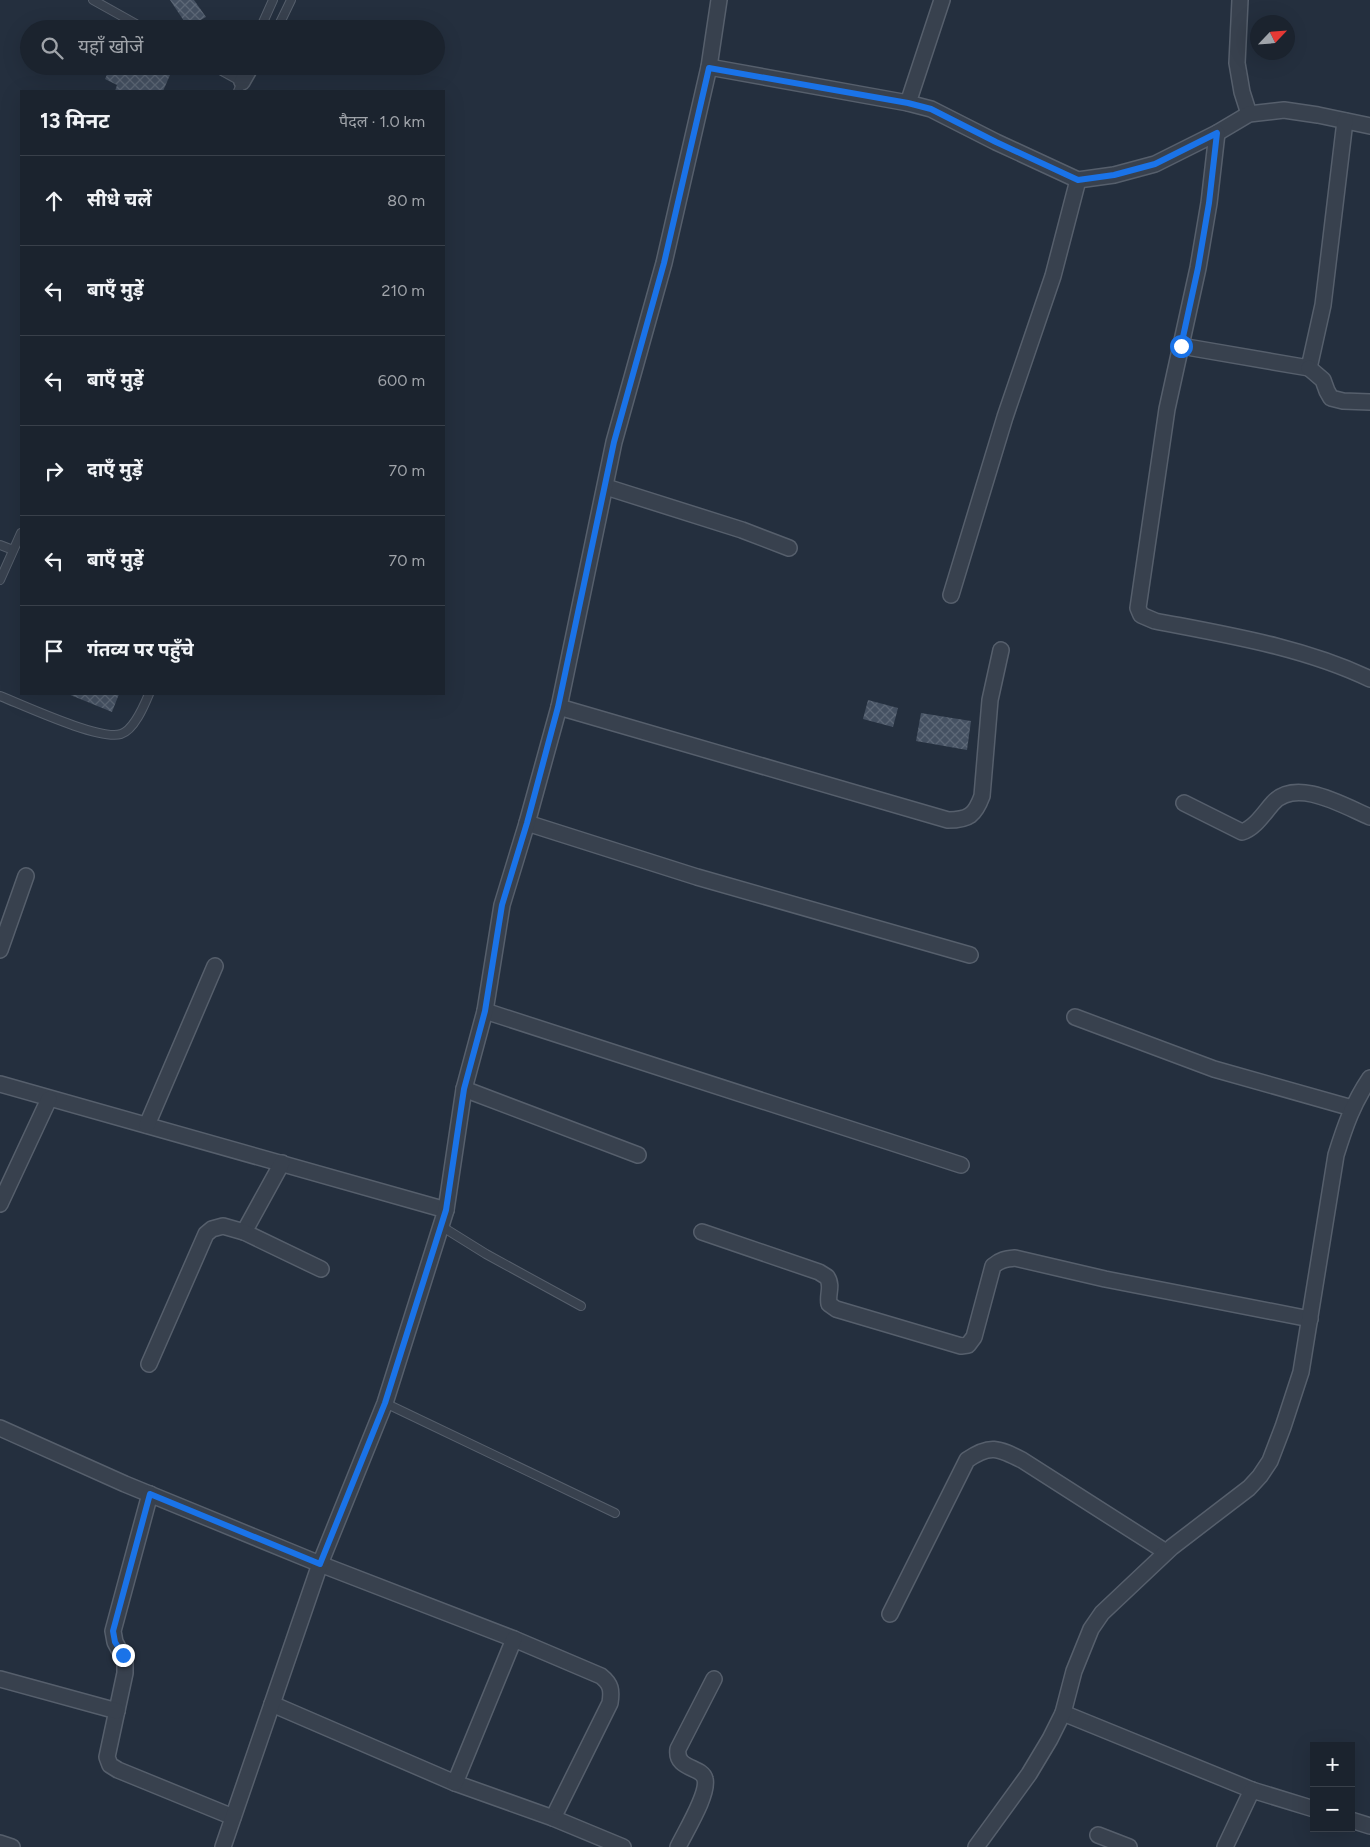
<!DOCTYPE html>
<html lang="hi">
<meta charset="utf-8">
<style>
body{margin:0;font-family:Figtree,"Noto Sans Devanagari",sans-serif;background:#282f3a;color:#f1f3f6}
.controls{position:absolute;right:15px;bottom:15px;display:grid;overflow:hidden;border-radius:0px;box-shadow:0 5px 20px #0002}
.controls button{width:45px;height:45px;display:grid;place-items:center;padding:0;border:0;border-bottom:1px solid #39404a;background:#1b232e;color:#f1f3f6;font:25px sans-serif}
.compass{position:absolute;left:1250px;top:15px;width:45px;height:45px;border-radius:50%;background:#1b232e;box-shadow:0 5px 20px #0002;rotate:64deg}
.stop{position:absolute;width:15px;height:15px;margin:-11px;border:4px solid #1a73e8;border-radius:50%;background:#fff}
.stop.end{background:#1a73e8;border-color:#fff;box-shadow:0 1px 5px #0008}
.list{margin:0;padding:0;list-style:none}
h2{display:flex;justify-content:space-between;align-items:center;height:65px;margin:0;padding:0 20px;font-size:21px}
h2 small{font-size:16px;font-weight:400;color:#a0a4aa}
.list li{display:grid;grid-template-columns:32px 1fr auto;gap:15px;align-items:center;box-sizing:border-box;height:90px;padding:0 20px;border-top:1px solid #39404a}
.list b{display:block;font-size:19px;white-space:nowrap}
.list em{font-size:16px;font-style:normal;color:#a0a4aa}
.icon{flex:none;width:28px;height:28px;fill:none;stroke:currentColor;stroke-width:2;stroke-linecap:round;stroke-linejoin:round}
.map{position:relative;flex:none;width:1370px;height:1847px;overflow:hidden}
.search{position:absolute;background:#1b232e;box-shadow:0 5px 20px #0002;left:20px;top:20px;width:425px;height:55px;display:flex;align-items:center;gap:12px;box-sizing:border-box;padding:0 18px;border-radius:28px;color:#a0a4aa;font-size:19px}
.panel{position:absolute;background:#1b232e;box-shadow:0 5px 20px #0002;left:20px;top:90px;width:425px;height:605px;border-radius:0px}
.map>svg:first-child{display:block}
.building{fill:url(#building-cross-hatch)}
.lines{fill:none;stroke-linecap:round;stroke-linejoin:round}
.lane-casing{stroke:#565f6c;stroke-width:10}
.street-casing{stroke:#565f6c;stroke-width:18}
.lane{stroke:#38414e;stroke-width:8}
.street{stroke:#38414e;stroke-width:15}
.route{stroke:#1a73e8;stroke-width:6}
</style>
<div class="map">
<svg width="1370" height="1847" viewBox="0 0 1370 1847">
<defs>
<pattern id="building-cross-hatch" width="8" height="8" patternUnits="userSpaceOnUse" patternTransform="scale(1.25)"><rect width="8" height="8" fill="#455162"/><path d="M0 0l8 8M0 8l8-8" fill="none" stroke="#5d6877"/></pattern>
</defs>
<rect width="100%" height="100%" fill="#242f3e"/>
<g class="building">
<polygon points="170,0 194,0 206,17 188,27"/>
<polygon points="111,66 162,66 160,70 170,75 163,91 115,91 117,85 105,79"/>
<polygon points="68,694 119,694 112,712"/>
<polygon points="868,700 898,708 893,727 863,719"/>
<polygon points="921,713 971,721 967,750 916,741"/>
</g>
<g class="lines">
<g class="lane-casing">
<g id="lane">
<polyline points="93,0 145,29"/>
<polyline points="260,29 273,0"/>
<polyline points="277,29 291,0"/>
<polyline points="213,66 242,82 238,91"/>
<polyline points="0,545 13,550"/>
<polyline points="0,580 21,533"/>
<path d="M0 696C23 705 100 741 121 734 134 730 144 706 149 694"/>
<polyline points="441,1226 486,1254 581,1306"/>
<polyline points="385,1403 615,1513"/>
</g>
</g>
<g class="street-casing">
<g id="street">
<polyline points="1240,0 1237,63 1242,92 1249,114"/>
<polyline points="709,67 908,103 931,109 996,142 1078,180 1114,175 1155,164 1217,133 1249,114 1284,110 1318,115 1370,126"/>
<polyline points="242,82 250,68"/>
<polyline points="908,103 942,0"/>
<path d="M1217 133 1209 203 1198 268 1167 409 1138 608 1141 615 1155 621C1227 635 1303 647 1370 679"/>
<polyline points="1181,346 1309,368 1323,305 1345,121"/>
<polyline points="1309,368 1323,380 1327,391 1331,398 1343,401 1370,402"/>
<polyline points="606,487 742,530 789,548"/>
<polyline points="951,595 1005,417 1053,276 1078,180"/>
<path d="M559 707 948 820C969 820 975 815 982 796L990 700 1001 650"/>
<path d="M1184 803 1242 832C1255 828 1264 813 1273 803 1296 777 1344 806 1370 817"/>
<polyline points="527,823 697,877 970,955"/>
<polyline points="0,950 26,876"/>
<polyline points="485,1011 961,1165"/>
<polyline points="1075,1017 1214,1069 1352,1108"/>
<polyline points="0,1084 446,1210"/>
<polyline points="464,1089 638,1155"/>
<polyline points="147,1125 215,966"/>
<polyline points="0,1204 49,1099"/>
<polyline points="244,1232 282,1163"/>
<path d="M702 1232 819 1272 827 1277C833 1286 827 1294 829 1304L836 1309 961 1346 968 1345 974 1337 993 1266C1000 1260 1005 1259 1015 1258L1105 1279 1310 1319"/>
<polyline points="149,1364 206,1234 212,1229 223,1226 244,1232 321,1269"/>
<path d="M0 1428 125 1484 320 1564 514 1639 601 1676C611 1684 612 1690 610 1703L553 1818"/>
<polyline points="150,1494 113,1631 115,1642 125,1661 125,1673 107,1757 110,1765 118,1770 233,1817"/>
<path d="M890 1614 967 1460C990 1444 998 1448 1022 1460L1166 1552"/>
<polyline points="0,1679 117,1711"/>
<polyline points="272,1704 455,1783 553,1818 623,1847"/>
<polyline points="1063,1713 1252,1790 1314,1809"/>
<polyline points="455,1783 514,1639"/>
<polyline points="1351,1820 1370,1826"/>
<polyline points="1098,1835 1129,1847"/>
<polyline points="0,1843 12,1847"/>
<polyline points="223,1847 320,1564 385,1403 446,1210 464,1089 485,1011 502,905 527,823 559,707 614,442 664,263 709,67 719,0"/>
<path d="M678 1847C685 1832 709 1794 705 1779 702 1766 675 1770 678 1749L714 1679"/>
<path d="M976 1847 1029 1774 1050 1739 1063 1713 1074 1671 1091 1629 1102 1613 1172 1547 1249 1488 1260 1476 1270 1461 1283 1427 1301 1372 1336 1155C1345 1126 1353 1103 1370 1078"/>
<polyline points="1225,1847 1252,1790"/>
</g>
</g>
<use href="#lane" class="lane"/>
<use href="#street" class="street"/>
</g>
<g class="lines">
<polyline class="route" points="123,1655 115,1642 113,1631 150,1494 320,1564 385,1403 446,1210 464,1089 485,1011 502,905 527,823 558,707 614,442 664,263 709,68 908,103 931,109 996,142 1078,180 1114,175 1155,164 1217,133 1209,203 1198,268 1181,346"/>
</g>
</svg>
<div class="controls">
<button>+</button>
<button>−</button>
</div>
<svg class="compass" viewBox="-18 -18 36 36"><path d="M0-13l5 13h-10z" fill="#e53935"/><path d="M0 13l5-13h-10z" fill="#a0a4aa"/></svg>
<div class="stop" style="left:1181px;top:346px"></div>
<div class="stop end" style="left:123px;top:1655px"></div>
<div class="search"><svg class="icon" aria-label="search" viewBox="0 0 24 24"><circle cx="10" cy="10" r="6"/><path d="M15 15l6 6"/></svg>यहाँ खोजें</div>
<section class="panel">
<h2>13 मिनट<small>पैदल · 1.0 km</small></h2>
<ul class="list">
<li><svg class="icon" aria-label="ahead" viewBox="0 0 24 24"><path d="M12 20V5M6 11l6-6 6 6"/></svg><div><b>सीधे चलें</b></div><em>80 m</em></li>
<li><svg class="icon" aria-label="left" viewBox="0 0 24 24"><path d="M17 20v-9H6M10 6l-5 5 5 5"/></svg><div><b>बाएँ मुड़ें</b></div><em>210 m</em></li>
<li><svg class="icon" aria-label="left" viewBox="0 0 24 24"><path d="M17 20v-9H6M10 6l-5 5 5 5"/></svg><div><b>बाएँ मुड़ें</b></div><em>600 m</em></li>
<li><svg class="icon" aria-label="right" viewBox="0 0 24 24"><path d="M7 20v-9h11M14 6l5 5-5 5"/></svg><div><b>दाएँ मुड़ें</b></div><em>70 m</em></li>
<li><svg class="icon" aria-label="left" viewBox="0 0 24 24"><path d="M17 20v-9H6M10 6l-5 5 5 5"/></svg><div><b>बाएँ मुड़ें</b></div><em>70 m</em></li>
<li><svg class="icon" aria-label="arrive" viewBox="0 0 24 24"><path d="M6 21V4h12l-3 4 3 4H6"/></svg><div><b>गंतव्य पर पहुँचे</b></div></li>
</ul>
</section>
</div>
